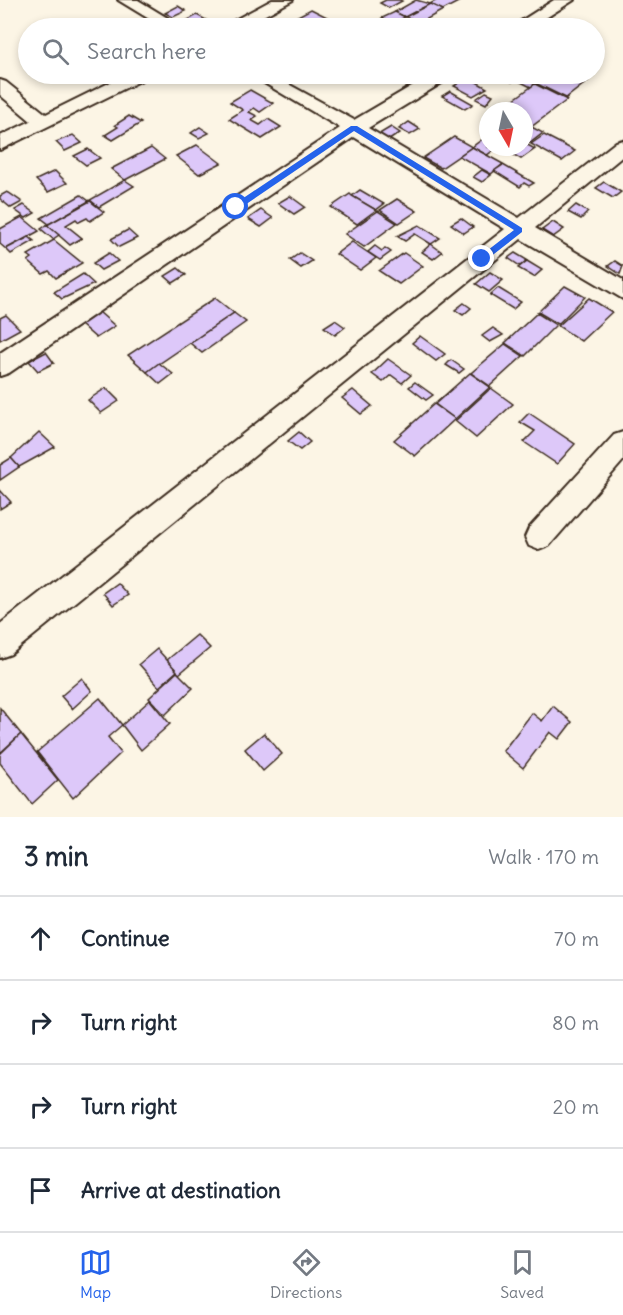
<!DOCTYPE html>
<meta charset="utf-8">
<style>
body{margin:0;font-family:Delius,sans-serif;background:#f2f2f3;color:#1f2937}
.compass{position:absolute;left:479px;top:102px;width:54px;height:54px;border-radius:50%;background:#fff;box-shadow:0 3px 9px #0003;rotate:171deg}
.stop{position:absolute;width:18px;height:18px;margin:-14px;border:4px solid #2563eb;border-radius:50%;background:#fff}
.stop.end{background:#2563eb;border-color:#fff;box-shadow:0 2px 6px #0008}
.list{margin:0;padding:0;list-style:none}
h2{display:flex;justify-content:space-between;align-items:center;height:78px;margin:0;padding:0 24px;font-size:26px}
h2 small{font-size:20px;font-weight:400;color:#747a83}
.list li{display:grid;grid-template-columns:39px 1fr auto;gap:18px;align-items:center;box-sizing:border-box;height:84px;padding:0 24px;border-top:2px solid #e0e1e3}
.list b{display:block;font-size:22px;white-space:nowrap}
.list em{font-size:20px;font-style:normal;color:#747a83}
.icon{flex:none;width:33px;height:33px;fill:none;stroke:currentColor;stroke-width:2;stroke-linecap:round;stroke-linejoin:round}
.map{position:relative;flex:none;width:623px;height:817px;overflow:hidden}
.search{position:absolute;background:#fff;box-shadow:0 3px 9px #0003;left:18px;right:18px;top:18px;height:66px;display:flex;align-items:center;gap:15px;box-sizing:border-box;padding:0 21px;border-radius:33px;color:#747a83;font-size:22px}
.sheet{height:414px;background:#fff}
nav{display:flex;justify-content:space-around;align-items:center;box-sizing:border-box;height:84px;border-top:2px solid #e0e1e3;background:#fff;font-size:16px;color:#747a83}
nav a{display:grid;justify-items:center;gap:3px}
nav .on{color:#2563eb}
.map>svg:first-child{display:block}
.building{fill:#ddc8f9;stroke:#3b2a1e;stroke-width:1.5}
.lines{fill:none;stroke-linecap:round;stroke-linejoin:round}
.minor-casing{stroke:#3b2a1e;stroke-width:4}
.minor{fill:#fcf5e5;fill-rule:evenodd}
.route{fill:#2563eb}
</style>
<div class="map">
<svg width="623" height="817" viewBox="0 0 623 817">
<rect width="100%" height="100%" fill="#fcf5e5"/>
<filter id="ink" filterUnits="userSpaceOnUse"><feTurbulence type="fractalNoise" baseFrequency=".0167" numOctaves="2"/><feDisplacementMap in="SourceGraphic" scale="12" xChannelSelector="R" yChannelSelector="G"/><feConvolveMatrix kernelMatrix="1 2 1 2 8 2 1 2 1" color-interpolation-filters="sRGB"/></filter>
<g filter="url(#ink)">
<g class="building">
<polygon points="386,0 400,0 402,1 389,8 380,3"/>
<polygon points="416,0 430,4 405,17 395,12"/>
<polygon points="437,0 462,0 443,10 430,4"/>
<polygon points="430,4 443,10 420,23 405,17"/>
<polygon points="178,6 186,11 173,17 165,13"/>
<polygon points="311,9 329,18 313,27 294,18"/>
<polygon points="395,12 405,17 394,24 382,18"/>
<polygon points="197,15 206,20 197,25 188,20"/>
<polygon points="509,74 532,74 539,77 531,82 535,84 531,87 515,79 512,82 503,77"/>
<polygon points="545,74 572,74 588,81 566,98 533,82"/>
<polygon points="468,77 487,88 473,96 454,86"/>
<polygon points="535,84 567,100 531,127 524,123 524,111 499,110"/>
<polygon points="250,90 273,103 260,112 254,108 249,112 257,116 251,120 260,125 268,119 281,127 262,139 229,119 243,110 230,102"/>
<polygon points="450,91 473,104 465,109 442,96"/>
<polygon points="486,92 493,95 486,104 476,99"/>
<polygon points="129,116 141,123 113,140 105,135 118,127 115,125"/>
<polygon points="409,122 420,129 410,135 399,129"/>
<polygon points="524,123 543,133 530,143 524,140"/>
<polygon points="200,127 209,133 199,138 191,133"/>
<polygon points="391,127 400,133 386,142 376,136"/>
<polygon points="73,135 82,143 65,151 56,142"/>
<polygon points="488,135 488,147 498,147 487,155 472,147"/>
<polygon points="544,135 575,151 562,161 531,144"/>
<polygon points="454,137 472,147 441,168 423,158"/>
<polygon points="524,143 535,149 521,159 507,151 513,147 524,147"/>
<polygon points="197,145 221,163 199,174 176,156"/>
<polygon points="472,147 503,164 491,174 459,156"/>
<polygon points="151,148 165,159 125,180 111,169"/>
<polygon points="88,149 100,158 86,165 74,156"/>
<polygon points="503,165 534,183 529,186 524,183 520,187 494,171"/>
<polygon points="482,170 491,175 482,182 473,177"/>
<polygon points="55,171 67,183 48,192 36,180"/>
<polygon points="125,180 134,186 99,207 90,200"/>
<polygon points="604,182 621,192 613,198 596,188"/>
<polygon points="360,190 384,204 376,210 352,196"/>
<polygon points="7,192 9,193 22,202 11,208 0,199 0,196"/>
<polygon points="350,194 352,196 376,210 357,224 331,207"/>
<polygon points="81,195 89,201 49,224 41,218"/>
<polygon points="290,196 305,207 294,214 278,203"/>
<polygon points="397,199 417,211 399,223 380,210"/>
<polygon points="90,201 104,212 90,221 87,218 79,222 76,219 66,225 82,238 70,245 47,225"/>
<polygon points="24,205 35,213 26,218 15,210"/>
<polygon points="576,205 588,212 581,219 568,212"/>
<polygon points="261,210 273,218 261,227 248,219"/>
<polygon points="378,211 397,223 364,247 345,234"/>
<polygon points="22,217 39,231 6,249 0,244 0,229"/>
<polygon points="461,218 473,227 464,233 451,224"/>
<polygon points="553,222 564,229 553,237 542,230"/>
<polygon points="47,225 59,235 53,239 41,229"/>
<polygon points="419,225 440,238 431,244 415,234 405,241 397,236"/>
<polygon points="128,230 137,238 119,247 111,239"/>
<polygon points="29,237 34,241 11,254 6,249"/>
<polygon points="54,240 82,263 56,278 49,271 43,274 28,261 32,258 28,255"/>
<polygon points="352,242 376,258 360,270 336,254"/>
<polygon points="431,244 442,252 433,259 422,252"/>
<polygon points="375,246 382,251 385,248 391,252 380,260 368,252"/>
<polygon points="109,253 118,261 101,270 93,263"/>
<polygon points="300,253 312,261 301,268 290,260"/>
<polygon points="404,253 423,266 399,284 379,271"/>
<polygon points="515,253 527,260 520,266 508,258"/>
<polygon points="527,261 542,270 534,277 518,268"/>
<polygon points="615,261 623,266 620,274 608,266"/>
<polygon points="178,268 186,275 173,283 165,276"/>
<polygon points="490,272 503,280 489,292 476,284"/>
<polygon points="83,274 94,284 62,299 54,292"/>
<polygon points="565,286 585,297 558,324 538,312"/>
<polygon points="498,288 521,302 513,309 490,295"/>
<polygon points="215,298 234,313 147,372 128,355"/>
<polygon points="589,298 612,312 581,341 558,326"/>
<polygon points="464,303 471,308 463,315 455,310"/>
<polygon points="99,312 115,326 96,338 80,324"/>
<polygon points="234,313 246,322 202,353 190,343"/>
<polygon points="537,313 556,325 525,356 505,343"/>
<polygon points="6,315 20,329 0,340 0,318"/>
<polygon points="335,320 345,327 335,335 324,327"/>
<polygon points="493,328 503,335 490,342 482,336"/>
<polygon points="420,336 445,354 436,361 412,343"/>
<polygon points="505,344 523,356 490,386 471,373"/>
<polygon points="46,352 54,363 38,371 29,361"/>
<polygon points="388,359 411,375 402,383 391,375 383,382 372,374"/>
<polygon points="451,360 464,369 459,373 446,365"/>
<polygon points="159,363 173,374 160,384 147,372"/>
<polygon points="470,373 490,387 455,419 435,404"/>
<polygon points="415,382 433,395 426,400 409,387"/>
<polygon points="106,388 119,401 101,413 88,400"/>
<polygon points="491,388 513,404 476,438 455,421"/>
<polygon points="353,390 372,406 361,414 342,398"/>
<polygon points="434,404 455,419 415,456 394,440"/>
<polygon points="529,413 575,444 557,464 524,442 535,431 520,422"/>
<polygon points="39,432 55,447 19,467 11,458"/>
<polygon points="299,432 310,442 300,450 288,441"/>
<polygon points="11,458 19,467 0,480 0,465"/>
<polygon points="0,490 11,502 0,509"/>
<polygon points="117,583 128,595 113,605 103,593"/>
<polygon points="197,635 210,648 179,674 167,660"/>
<polygon points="157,649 177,671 159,687 139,664"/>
<polygon points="177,672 193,688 165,715 149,698"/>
<polygon points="82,678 92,691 72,709 61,696"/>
<polygon points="100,698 122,725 108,737 121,753 73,798 37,752"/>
<polygon points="150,700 170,724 141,750 122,725"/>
<polygon points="553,706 572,722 559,739 550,732 523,768 503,751 532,713 542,721"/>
<polygon points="0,708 21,734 0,753"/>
<polygon points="264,733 282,754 263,771 245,749"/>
<polygon points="21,734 58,780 32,804 0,763 0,754"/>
</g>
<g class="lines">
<g class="minor-casing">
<g id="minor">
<polygon points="118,0 138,0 184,28 164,28"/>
<polygon points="272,0 293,0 241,28 220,28"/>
<polygon points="554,0 574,0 530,28 510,28"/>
<polygon points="127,74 149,74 146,78 0,150 0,136 31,121 0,95 0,80 6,82 46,114"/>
<polygon points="249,74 270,74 354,120 432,74 453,74 450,78 368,128 519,218 616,142 623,140 623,156 535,228 623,280 623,299 521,239 11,654 0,658 0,624 505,229 354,137 9,373 0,376 0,353 340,128"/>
<polygon points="623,432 623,461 549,546 539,550 529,546 525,537 529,528 614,435"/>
</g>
</g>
<use href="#minor" class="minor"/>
</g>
</g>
<polygon class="route" points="351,126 357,126 522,228 522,232 485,261 479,261 479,257 514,230 354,131 239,209 233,209 233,205"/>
</svg>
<svg class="compass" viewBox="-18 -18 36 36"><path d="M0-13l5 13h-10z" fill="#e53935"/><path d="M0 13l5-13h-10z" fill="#747a83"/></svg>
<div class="stop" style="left:236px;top:207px"></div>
<div class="stop end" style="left:482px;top:259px"></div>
<div class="search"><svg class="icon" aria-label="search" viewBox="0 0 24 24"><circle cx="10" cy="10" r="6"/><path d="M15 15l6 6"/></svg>Search here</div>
</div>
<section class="sheet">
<h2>3 min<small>Walk · 170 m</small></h2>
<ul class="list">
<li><svg class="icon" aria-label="ahead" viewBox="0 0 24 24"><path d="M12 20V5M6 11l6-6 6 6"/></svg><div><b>Continue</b></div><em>70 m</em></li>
<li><svg class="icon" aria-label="right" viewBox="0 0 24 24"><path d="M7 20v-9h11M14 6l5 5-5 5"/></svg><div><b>Turn right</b></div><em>80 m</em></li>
<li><svg class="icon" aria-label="right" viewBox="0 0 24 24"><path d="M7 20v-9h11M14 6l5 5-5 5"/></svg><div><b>Turn right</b></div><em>20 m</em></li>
<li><svg class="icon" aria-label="arrive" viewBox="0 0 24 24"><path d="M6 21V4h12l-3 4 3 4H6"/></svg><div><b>Arrive at destination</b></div></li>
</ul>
</section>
<nav>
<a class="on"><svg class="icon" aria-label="map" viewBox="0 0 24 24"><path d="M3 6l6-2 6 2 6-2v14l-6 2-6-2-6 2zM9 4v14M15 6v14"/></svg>Map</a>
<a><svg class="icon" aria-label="directions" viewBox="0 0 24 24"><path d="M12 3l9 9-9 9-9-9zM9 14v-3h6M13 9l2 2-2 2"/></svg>Directions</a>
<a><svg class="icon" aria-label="saved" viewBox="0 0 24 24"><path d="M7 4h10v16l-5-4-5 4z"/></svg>Saved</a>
</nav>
